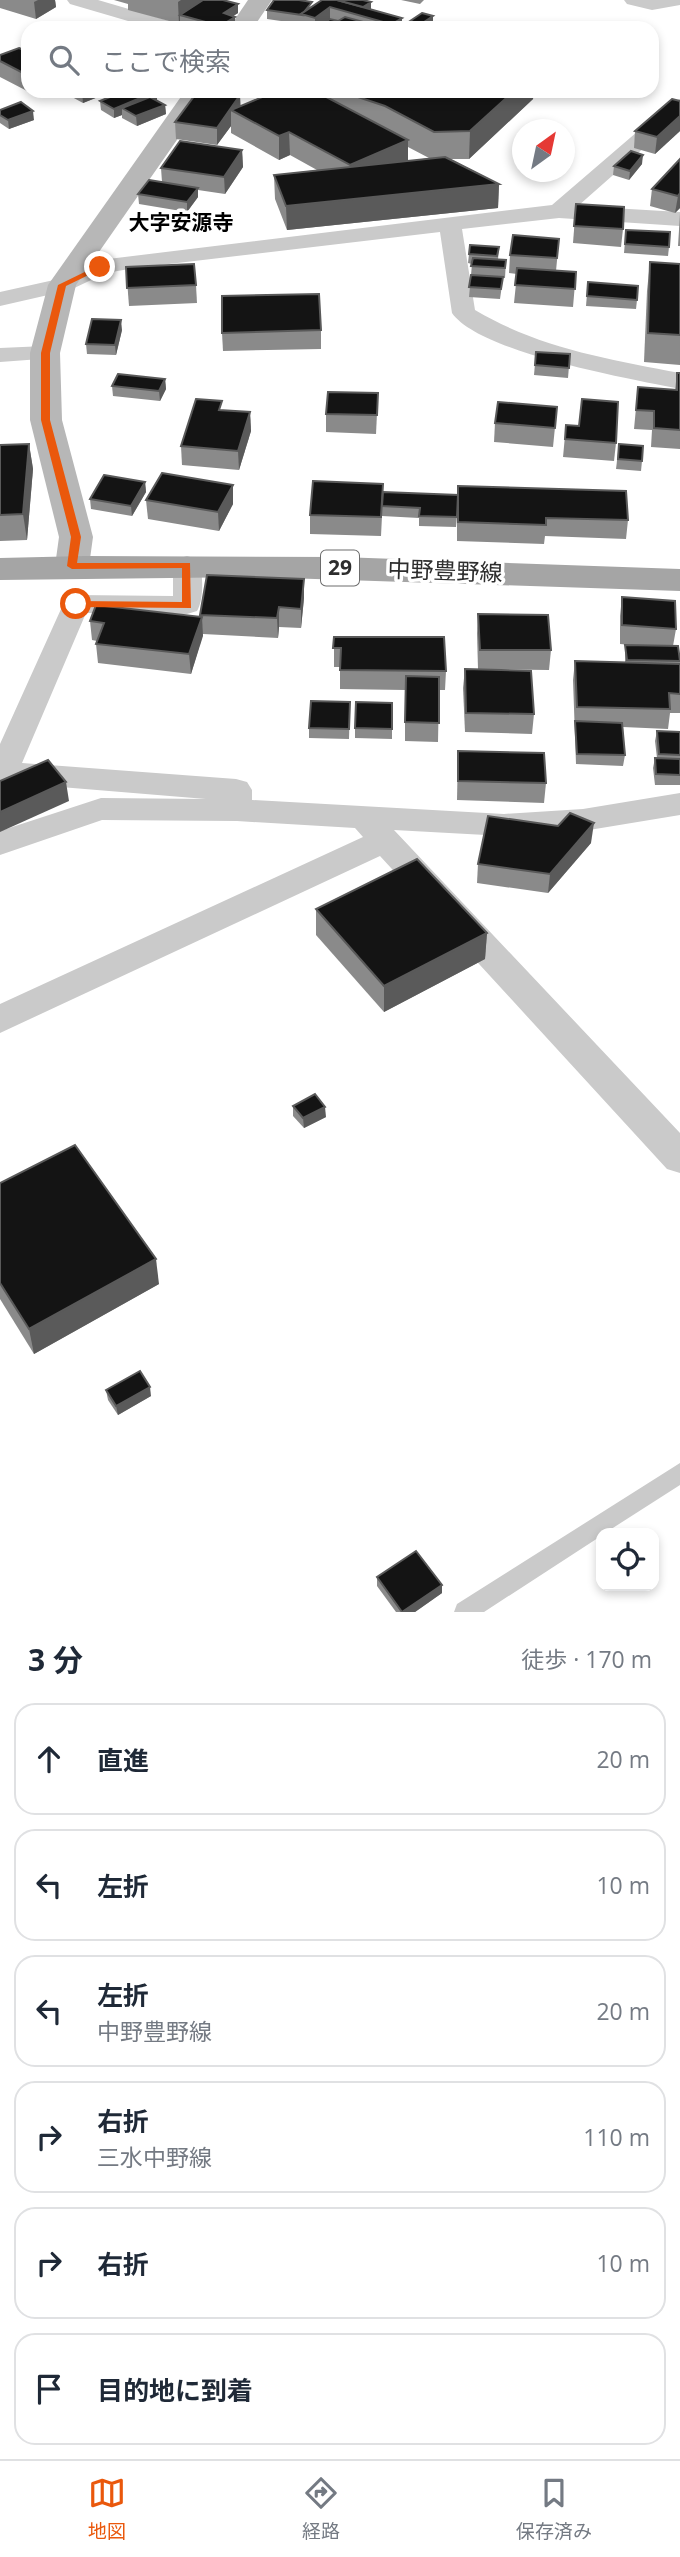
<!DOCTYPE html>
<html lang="ja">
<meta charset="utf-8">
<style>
body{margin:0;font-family:"Open Sans","Noto Sans JP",sans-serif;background:#f6f6f7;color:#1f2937}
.controls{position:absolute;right:21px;bottom:21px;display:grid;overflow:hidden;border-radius:14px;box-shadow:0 4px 10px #0003}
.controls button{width:63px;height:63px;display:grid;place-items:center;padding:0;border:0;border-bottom:2px solid #e0e1e3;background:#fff;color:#1f2937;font:35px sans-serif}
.compass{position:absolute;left:512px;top:119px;width:63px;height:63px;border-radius:50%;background:#fff;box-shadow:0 4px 10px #0003;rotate:33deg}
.stop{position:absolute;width:21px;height:21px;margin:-16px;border:5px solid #ea580c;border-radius:50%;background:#fff}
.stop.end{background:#ea580c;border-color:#fff;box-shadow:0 2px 7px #0008}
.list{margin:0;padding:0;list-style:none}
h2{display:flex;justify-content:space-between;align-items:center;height:91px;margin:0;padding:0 28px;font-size:30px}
h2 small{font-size:23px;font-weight:400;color:#747a83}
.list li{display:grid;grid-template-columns:46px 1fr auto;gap:21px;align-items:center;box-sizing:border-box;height:112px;margin:0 14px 14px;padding:0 14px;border:2px solid #e0e1e3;border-radius:21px}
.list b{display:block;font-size:26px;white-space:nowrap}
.list p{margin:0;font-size:23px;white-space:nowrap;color:#747a83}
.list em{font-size:23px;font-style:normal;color:#747a83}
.icon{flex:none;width:38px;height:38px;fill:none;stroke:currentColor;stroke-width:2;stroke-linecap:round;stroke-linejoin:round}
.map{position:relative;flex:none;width:680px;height:1612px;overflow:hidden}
.search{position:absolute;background:#fff;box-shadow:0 4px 10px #0003;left:21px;right:21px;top:21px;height:77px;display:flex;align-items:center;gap:18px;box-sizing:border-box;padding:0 24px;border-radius:21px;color:#747a83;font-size:26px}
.sheet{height:847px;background:#fff}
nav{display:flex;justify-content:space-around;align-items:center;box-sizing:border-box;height:98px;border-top:2px solid #e0e1e3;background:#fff;font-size:19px;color:#747a83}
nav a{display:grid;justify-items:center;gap:4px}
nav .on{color:#ea580c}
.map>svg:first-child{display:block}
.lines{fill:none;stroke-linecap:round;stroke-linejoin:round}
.lane{fill:#cacaca;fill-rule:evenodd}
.street{fill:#cacaca;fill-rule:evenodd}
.secondary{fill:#b7b7b7;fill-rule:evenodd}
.primary{fill:#a5a5a5;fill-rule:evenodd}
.wall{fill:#8a8a8a;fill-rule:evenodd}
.shaded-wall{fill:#5a5a5a}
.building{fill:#141414;stroke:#5a5a5a;stroke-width:2}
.route{fill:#ea580c}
.labels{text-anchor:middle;stroke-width:7;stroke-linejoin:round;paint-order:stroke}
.far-quarter-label{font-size:21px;font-weight:bold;fill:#000;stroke:#fff}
.shield{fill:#fff;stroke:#6c6c6c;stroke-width:2}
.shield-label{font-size:21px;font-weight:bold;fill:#2d2d2d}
.street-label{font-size:23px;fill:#2d2d2d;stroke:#fff}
</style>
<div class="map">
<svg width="680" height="1612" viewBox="0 0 680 1612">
<rect width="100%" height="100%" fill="#fff"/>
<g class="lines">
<polygon class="lane" points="680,1463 680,1485 605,1533 601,1533 601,1536 484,1612 454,1612 457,1604"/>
<g class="street">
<polygon points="67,0 98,0 180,24 183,28 152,28 70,4"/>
<polygon points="624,0 680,0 680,5 652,10 627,4"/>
<path d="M680 99V116L578 206 680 212V226L559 218 462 229 475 310C539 348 608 359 680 373V389C631 379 480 353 452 313L440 232 135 268 106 273 70 290 0 306V292L54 280 100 260 552 205 673 101Z"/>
<polygon points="45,346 54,348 57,353 54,358 0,362 0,348"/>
<path d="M187 556 197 559C204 570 204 600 197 611L187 614 86 613 22 763 236 779 247 782 252 790V800L504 814 583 809 680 793V815L583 831 504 836 394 830 680 1133V1173L667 1169 380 856 0 1033V1004L363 837 355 828 237 821 102 820 0 855V831L101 798 206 799 0 782V744L66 598 76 595 173 596V565L177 559Z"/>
</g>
<g class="secondary">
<polygon points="248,0 272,0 253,28 229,28"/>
<polygon points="185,91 211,91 76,285 60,353 62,420 93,537 89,566 84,574 72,577 60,574 55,566 59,537 30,420 30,353 48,285"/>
</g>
<polygon class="primary" points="85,556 340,557 680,569 680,591 255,577 0,580 0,558"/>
</g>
<g class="wall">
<polygon points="0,0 55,0 56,7 36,19 0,8"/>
<polygon points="114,0 223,0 238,13 233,16 235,25 231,28 195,28 128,10 128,4"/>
<polygon points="401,0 424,0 420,4"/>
<polygon points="371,2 371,9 402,18 402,28 302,28 302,24 267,19 267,10"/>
<polygon points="410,21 433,25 428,28 406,28 410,25"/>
<polygon points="28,52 28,91 32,91 29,92 0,77 0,55"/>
<polygon points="61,91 113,91 83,103"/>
<path d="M319 91H534L533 99 469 159H451L499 184 498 208 287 230 275 199 274 175 317 170 290 155 279 160 231 133V126L217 145 176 139 175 122 240 106 329 99V93ZM408 147 429 158 408 161Z"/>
<polygon points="100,101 165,105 166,114 137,126 122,118 122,115 114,118 101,110"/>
<polygon points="680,101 680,131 655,154 634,148 635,131"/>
<polygon points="0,110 34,120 9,129 0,123"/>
<polygon points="242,150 243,167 225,194 198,190 198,197 187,212 139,204 138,194 162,182 161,168"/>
<polygon points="680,159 680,208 675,213 650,206 652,189"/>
<polygon points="642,164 629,180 613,175 614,166"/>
<polygon points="576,204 623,229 621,247 573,243"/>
<polygon points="680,213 680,246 678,246"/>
<polygon points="626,230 669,247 668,256 624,253"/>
<polygon points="559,239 556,271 576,272 573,307 514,303 517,274 509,273 510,255"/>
<polygon points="499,247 498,260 506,260 505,278 503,278 500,299 469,297 472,264 468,263 469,254"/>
<polygon points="650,262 680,264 680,365 644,362 647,291"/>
<polygon points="126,267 196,285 197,303 129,306"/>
<polygon points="588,282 637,300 636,309 586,306"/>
<polygon points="122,330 116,355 87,354 86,344"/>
<polygon points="321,330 321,349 223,351 222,333"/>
<polygon points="536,352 570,354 568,378 534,375"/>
<polygon points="677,373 680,373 680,449 651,447 652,430 634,429 638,387 675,390"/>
<polygon points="165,379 166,389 160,401 113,396 112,386"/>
<polygon points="378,393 376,434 326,432 326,414"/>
<polygon points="557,407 553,447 494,442 495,423"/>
<polygon points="222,410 250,412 251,431 239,470 182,465 181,446"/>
<polygon points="566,425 616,443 614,461 563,457"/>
<polygon points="29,444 33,469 27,540 0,541 0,445"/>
<polygon points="619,444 642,461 641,471 616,469"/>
<polygon points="145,482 146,492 132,516 91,509 90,499"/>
<polygon points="383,492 628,520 626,539 545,536 544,544 457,541 457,516 456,527 419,526 419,518 382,516 381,536 310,534 310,515"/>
<polygon points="146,500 233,504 219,531 148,519"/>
<polygon points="304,579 304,598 301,628 279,627 278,638 203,634 191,674 98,663 96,644 97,641 92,640 90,621 200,617 200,615"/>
<polygon points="622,597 676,629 673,646 680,661 680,713 670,713 668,729 623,727 625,755 623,766 576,764 573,680 575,661 625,662 625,645 632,645 620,644 620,616"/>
<polygon points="478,614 551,650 549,670 478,669 477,633"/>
<polygon points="334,637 446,671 445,690 439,690 438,742 405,741 405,690 340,689 340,667 334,667"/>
<polygon points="465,669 534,714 532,734 465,732 463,688"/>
<polygon points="350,702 349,739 309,738 309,728"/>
<polygon points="392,703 392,739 355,738 355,728"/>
<polygon points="657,731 680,732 680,785 655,785 653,768 655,758 657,758 655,741"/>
<polygon points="458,751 546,783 544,803 457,800"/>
<polygon points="591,843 548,893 477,883 478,864"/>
<polygon points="316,909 487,933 485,959 384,1012 316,935"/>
<polygon points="293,1106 326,1117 304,1128 293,1116"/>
<polygon points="0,1183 159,1284 34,1354 0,1299"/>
<polygon points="106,1390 151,1396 118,1415 108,1400"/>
<polygon points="377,1577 442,1593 415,1612 396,1612 377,1586"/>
</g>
<g class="shaded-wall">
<polygon points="38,0 55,0 56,7 36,19 34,2"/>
<polygon points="181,0 217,0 180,15 180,24 179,25 178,2"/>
<polygon points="371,2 371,11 357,12"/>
<polygon points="238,4 238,13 224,22 224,13"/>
<polygon points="330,7 330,24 324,28 315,28 315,18"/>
<polygon points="433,16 433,25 428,28 421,28 421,24"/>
<polygon points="235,17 235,25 231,28 220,28 220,26"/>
<polygon points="402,18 402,28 389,28 389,26"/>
<polygon points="82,91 113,91 83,103"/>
<polygon points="157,91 157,100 122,108 122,115 114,118 114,109"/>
<polygon points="514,91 534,91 533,99 469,159 470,131"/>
<polygon points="240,95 241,112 231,110 231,126 217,145 217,128"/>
<polygon points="165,105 166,114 137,126 136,116"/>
<polygon points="33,111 34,120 9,129 8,120"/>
<polygon points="680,116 680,131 655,154 657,137"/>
<polygon points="289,132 290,155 279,160 279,136"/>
<polygon points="408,140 408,164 350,189 350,165"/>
<polygon points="242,150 243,167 225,194 224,177"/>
<polygon points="643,155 642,164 629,180 630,171"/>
<polygon points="499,184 498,208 287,230 286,206"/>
<polygon points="198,188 198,197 187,212 187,202"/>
<polygon points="680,193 680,208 675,213 678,196"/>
<polygon points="121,320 122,330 116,355 115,345"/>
<polygon points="165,379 166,389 160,401 159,391"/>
<polygon points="250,412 251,431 239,470 238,451"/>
<polygon points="29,444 33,469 27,540 23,514"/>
<polygon points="145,482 146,492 132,516 131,506"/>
<polygon points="233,485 233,504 219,531 218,512"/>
<polygon points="304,579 304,598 301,628 301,609"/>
<polygon points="279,607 279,627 278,638 277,618"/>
<polygon points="202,617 203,636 191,674 189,654"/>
<polygon points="66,782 69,801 0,832 0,812"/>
<polygon points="594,823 591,843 548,893 550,874"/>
<polygon points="487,933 485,959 384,1012 384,986"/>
<polygon points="325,1107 326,1117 304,1128 303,1118"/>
<polygon points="156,1259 159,1284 34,1354 29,1329"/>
<polygon points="150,1387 151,1396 118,1415 116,1406"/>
<polygon points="442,1585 442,1593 415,1612 403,1612"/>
</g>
<g class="building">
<polygon points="203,0 223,0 238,4 224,13 235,17 220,26 180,15"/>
<polygon points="274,0 299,0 312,2 304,12 301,14 302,15 267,10"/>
<polygon points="322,0 337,0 402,18 389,26 396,28 317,28 330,19 338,21 345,17 378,26 383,22 330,7 315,18 301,14"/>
<polygon points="337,0 363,0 371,2 363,7"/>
<polygon points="422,13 433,16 421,24 410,21"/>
<polygon points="256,22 281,27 280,28 251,28"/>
<polygon points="410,25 421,28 406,28"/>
<polygon points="19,48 28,52 28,75 27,75 0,61 0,55"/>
<polygon points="125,91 157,91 114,109 100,101"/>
<polygon points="198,91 209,91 240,95 217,128 175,122"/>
<polygon points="277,91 315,91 408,140 350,165 289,132 279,136 231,110"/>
<polygon points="340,91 514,91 470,131 434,132 385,106"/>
<polygon points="150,97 165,105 136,116 122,108"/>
<polygon points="672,99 680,101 680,116 657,137 635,131"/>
<polygon points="21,102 33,111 8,120 0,115 0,110"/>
<polygon points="180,141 242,150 224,177 161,168"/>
<polygon points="631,151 643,155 630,171 614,166"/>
<polygon points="445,157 499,184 286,206 274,175"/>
<polygon points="680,159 680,193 678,196 652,189"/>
<polygon points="149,180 198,188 187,202 138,194"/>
<polygon points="576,204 624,207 623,229 574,226"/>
<polygon points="626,230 670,232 669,247 625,244"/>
<polygon points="513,235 559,239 557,258 510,255"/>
<polygon points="470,245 499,247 497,256 469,254"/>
<polygon points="473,258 506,260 505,268 471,266"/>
<polygon points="650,262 680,264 680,335 648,333"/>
<polygon points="194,264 196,285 127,288 126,267"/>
<polygon points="517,268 576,272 575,289 515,285"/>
<polygon points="471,275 503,277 501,289 469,287"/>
<polygon points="588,282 638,286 637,300 587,296"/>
<polygon points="319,294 321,330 222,333 222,296"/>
<polygon points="92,319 121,320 115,345 86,344"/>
<polygon points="536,352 570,354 569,368 535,365"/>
<polygon points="677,373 680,373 680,430 654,428 654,411 636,410 638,387 677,390"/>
<polygon points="118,374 165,379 159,391 112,386"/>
<polygon points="328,392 378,393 377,415 326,414"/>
<polygon points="196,399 222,401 219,410 250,412 238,451 181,446"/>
<polygon points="582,399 618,402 616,443 565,439 566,425 579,426"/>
<polygon points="498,402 557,407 555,428 495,423"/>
<polygon points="29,444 23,514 0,515 0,445"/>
<polygon points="619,444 643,446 642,461 618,459"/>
<polygon points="162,473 233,485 218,512 146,500"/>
<polygon points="104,475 145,482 131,506 90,499"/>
<polygon points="313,481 383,484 381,517 310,515"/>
<polygon points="458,486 626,491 628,520 546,518 546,525 458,522"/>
<polygon points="383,492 458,495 457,517 419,516 420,508 382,506"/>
<polygon points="207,575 304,579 301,609 279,607 277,618 200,615"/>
<polygon points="622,597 675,601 676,629 622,625"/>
<polygon points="96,605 202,617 189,654 96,644 104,623 90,621"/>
<polygon points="478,614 548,615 551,650 480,650"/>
<polygon points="334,637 444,637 446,671 340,670 341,648 333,648"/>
<polygon points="625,645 678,646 680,661 627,660"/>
<polygon points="575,661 680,664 680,694 669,693 670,709 577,707"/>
<polygon points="465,669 531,671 534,714 466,713"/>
<polygon points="406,676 439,677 439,723 405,722"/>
<polygon points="311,701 350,702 349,729 309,728"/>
<polygon points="356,702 392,703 392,729 355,728"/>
<polygon points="575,721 622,723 625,755 577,754"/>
<polygon points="657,731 680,732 680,755 659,754"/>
<polygon points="458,751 544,753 546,783 458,781"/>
<polygon points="655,758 680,759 680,775 656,774"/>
<polygon points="48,760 66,782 0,812 0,781"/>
<polygon points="570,813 594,823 550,874 478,864 488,816 558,826"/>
<polygon points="417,859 487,933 384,986 316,909"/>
<polygon points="315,1094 325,1107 303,1118 293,1106"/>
<polygon points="75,1145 156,1259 29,1329 0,1283 0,1183"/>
<polygon points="140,1371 150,1387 116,1406 106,1390"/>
<polygon points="416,1551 442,1585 402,1612 377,1577"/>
</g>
<polygon class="route" points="97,266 105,267 66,286 50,353 50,420 81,537 77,563 190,563 191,608 76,607 71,604 76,601 182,602 182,568 72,569 67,566 71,537 41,420 41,353 58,285"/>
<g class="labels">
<g class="far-quarter-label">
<text x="181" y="230">大字安源寺</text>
</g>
<rect class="shield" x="321" y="550.5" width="38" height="35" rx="5"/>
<g class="shield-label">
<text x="340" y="575">29</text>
</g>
<g class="street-label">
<text transform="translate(445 571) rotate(2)" y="8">中野豊野線</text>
</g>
</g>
</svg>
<div class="controls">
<button><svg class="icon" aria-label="locate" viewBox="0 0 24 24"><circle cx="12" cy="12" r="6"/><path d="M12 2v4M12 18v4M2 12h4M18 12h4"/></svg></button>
</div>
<svg class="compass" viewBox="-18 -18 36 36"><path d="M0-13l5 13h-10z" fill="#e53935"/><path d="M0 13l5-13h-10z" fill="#747a83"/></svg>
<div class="stop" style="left:76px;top:604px"></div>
<div class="stop end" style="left:100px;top:267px"></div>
<div class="search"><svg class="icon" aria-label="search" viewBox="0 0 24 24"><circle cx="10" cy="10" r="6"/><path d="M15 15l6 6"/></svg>ここで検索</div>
</div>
<section class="sheet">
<h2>3 分<small>徒歩 · 170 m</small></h2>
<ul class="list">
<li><svg class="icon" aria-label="ahead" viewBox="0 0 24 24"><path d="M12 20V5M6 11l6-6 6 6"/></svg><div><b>直進</b></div><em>20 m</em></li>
<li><svg class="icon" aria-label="left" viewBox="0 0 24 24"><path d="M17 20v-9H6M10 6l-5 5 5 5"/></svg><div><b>左折</b></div><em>10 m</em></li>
<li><svg class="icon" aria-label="left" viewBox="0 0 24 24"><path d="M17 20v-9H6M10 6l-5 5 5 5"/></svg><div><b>左折</b><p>中野豊野線</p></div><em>20 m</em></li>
<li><svg class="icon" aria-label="right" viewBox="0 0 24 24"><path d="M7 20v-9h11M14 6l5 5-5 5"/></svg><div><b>右折</b><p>三水中野線</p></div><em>110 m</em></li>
<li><svg class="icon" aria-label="right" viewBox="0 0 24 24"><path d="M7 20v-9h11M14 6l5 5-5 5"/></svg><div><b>右折</b></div><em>10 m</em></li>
<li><svg class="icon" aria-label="arrive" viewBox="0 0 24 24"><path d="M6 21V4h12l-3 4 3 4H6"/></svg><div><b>目的地に到着</b></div></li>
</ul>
</section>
<nav>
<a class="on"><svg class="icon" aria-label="map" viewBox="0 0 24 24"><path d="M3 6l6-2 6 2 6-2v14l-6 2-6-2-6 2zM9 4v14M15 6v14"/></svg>地図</a>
<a><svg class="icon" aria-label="directions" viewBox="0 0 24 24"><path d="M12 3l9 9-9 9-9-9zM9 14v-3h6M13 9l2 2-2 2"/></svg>経路</a>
<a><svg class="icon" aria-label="saved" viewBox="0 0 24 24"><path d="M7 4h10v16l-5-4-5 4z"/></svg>保存済み</a>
</nav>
